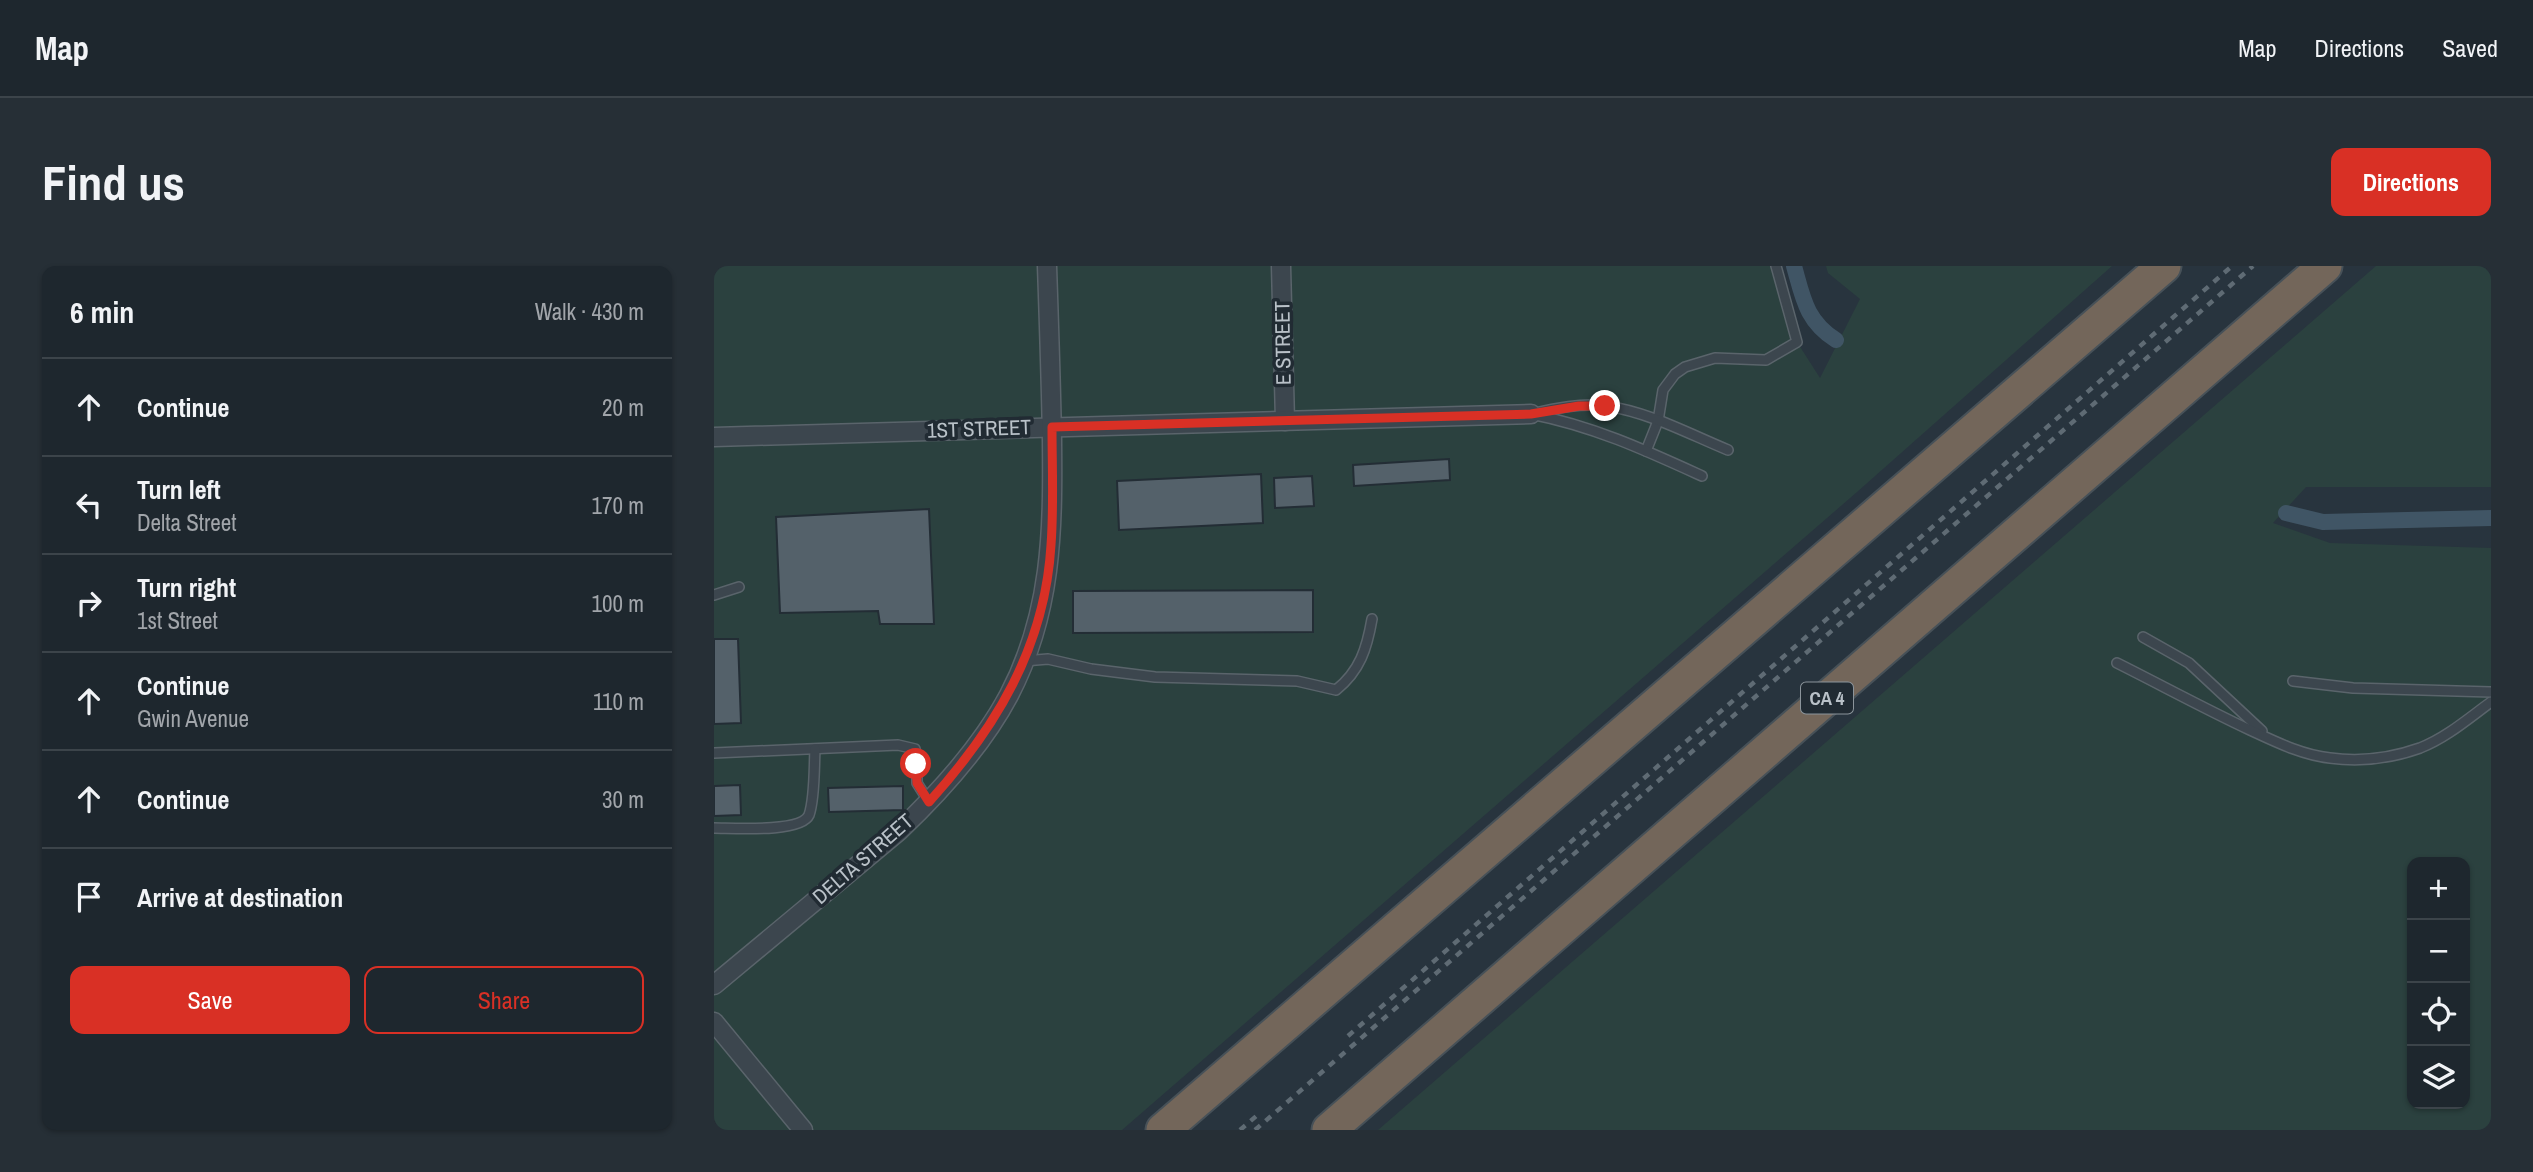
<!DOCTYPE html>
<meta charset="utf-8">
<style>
body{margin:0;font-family:"Archivo Narrow",sans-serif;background:#262f36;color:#f1f3f6}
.controls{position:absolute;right:21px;bottom:21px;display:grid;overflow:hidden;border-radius:14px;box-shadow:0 2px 5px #0004}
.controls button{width:63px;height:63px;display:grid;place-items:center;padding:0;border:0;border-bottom:2px solid #3c444a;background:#1e272e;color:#f1f3f6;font:35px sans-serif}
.stop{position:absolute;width:21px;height:21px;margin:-16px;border:5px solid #d93025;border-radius:50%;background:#fff}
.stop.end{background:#d93025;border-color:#fff;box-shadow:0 2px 7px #0008}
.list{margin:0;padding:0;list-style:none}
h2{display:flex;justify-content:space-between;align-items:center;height:91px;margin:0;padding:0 28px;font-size:30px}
h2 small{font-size:23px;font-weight:400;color:#a1a5aa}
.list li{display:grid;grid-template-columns:46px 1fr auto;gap:21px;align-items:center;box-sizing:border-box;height:98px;padding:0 28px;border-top:2px solid #3c444a}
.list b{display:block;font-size:26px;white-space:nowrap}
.list p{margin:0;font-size:23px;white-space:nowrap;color:#a1a5aa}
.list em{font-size:23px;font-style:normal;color:#a1a5aa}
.actions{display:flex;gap:14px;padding:21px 28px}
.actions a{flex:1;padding:16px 0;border:2px solid #d93025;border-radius:14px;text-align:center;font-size:24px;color:#d93025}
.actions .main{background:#d93025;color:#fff}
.icon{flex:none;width:38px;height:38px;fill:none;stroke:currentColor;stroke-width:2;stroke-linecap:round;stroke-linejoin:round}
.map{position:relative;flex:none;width:1777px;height:864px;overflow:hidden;border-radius:14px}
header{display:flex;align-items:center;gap:42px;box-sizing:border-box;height:98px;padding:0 35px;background:#1e272e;border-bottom:2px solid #3c444a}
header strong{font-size:33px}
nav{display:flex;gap:38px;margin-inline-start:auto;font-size:24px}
.intro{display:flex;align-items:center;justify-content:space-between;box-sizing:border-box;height:168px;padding:0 42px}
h1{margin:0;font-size:49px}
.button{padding:18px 32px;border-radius:14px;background:#d93025;color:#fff;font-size:24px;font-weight:700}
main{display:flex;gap:42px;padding:0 42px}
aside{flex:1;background:#1e272e;border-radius:14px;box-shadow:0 2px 5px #0004}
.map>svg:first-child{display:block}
.green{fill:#2b413f;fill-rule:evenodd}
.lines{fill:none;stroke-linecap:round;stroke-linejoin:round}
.canal{stroke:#405565;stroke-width:16}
.building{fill:#54616a;stroke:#232d35;stroke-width:2}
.service-casing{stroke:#5a646b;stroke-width:12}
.minor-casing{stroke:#5a646b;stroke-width:21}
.motorway-casing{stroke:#475158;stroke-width:37}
.service{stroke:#3c464e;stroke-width:9}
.minor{stroke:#3c464e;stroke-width:18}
.motorway{stroke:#73665a;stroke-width:33}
.rail{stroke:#5f6b74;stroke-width:4.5;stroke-dasharray:7 7;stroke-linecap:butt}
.route{stroke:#d93025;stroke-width:9}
.labels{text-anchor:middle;stroke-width:7;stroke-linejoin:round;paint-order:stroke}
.shield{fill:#212b33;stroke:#8b949b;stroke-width:2}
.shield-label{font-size:19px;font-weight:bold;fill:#b9c1c8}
.street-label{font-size:21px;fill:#b9c1c8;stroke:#212b33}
</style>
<header>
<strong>Map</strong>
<nav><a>Map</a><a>Directions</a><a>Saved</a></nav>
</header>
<div class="intro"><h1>Find us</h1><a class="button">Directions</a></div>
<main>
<aside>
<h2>6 min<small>Walk · 430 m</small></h2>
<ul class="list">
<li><svg class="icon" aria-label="ahead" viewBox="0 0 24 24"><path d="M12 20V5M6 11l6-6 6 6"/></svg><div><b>Continue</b></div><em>20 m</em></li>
<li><svg class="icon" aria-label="left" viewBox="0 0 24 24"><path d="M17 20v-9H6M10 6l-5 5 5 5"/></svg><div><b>Turn left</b><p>Delta Street</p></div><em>170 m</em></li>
<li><svg class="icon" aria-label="right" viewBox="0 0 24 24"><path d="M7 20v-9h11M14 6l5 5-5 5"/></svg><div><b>Turn right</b><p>1st Street</p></div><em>100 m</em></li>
<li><svg class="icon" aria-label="ahead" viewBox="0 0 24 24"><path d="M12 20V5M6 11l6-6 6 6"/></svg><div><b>Continue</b><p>Gwin Avenue</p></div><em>110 m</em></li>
<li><svg class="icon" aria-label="ahead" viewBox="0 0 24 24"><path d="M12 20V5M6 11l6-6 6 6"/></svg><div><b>Continue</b></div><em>30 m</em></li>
<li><svg class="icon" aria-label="arrive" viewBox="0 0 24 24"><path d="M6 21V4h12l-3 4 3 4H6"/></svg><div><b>Arrive at destination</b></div></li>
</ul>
<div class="actions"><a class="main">Save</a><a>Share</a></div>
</aside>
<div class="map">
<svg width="1777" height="864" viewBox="0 0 1777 864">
<rect width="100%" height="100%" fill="#28343e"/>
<g class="green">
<polygon points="0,0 1062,0 1083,76 1106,112 1146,33 1114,7 1112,0 1398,0 1143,226 408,864 0,864"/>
<path d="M1662 0H1777V221H1592L1559 257 1616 277 1777 282V864H664ZM1698 596H1751V838H1698Z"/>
</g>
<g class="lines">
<g class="canal">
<path d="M1080 0C1089 32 1092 55 1122 74"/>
<polyline points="1572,247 1609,256 1777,252"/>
</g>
</g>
<g class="building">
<polygon points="735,193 736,214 640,220 639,199"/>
<polygon points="547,208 549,257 405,264 403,215"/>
<polygon points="598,210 600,240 561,242 560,212"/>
<polygon points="215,243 220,358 166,358 164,345 66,347 62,251"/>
<polygon points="599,324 599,366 359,367 359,325"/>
<polygon points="0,373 24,373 27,457 0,458"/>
<polygon points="26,519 27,549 0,550 0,520"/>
<polygon points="189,520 189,544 115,546 114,522"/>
</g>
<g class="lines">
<g class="service-casing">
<g id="service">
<polyline points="932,185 944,155 949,124 961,108 971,101 1001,92 1052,94 1083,76 1062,0"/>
<path d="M988 210C931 184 879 160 817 148 842 142 867 137 892 140 935 146 975 168 1014 184"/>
<polyline points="0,329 25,321"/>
<polyline points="1429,371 1475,397 1548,465"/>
<path d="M310 395 334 393 377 403 441 411 583 415 622 424C646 405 653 382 658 353"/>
<path d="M1403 397C1447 419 1491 443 1536 464 1562 476 1588 489 1616 492 1646 496 1678 492 1706 482 1732 472 1755 452 1777 436"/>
<polyline points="1579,415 1639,422 1777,426"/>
<polyline points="0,487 184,479 201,483 203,493 203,517 215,536"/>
<path d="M0 562C19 562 87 567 95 549 101 532 100 501 101 483"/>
</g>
</g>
<g class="minor-casing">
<g id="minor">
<polyline points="567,0 571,155"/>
<polyline points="0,171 817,148"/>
<path d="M0 719 185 565C227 525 268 480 295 429 338 347 339 265 338 175 337 117 335 58 333 0"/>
<polyline points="0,756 89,864"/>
</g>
</g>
<g class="motorway-casing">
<g id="motorway">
<polyline points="449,864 1450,0"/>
<polyline points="615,864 1611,0"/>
</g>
</g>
<use href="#service" class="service"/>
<use href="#minor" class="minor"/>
<use href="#motorway" class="motorway"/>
<g class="rail">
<polyline points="634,770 1518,0"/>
<polyline points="526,864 547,846"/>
<polyline points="541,864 1539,0"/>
</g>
</g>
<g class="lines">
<path class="route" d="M202 498 203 517 215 536C282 462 331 381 337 279 340 240 338 200 338 161L817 148 865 140H891"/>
</g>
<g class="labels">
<rect class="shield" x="1087" y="416.5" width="52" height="31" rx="5"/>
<g class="shield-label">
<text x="1113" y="439">CA 4</text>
</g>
<g class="street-label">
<text transform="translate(569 77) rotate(-91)" y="7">E STREET</text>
<text transform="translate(265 163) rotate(-2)" y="7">1ST STREET</text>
<text transform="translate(149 593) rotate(-41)" y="7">DELTA STREET</text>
</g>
</g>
</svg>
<div class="controls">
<button>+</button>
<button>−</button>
<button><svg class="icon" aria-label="locate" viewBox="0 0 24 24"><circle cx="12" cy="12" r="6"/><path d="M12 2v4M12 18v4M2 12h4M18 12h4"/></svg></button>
<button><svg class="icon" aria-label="layers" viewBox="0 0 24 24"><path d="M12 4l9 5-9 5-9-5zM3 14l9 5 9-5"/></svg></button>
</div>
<div class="stop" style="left:202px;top:498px"></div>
<div class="stop end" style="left:891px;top:140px"></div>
</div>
</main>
